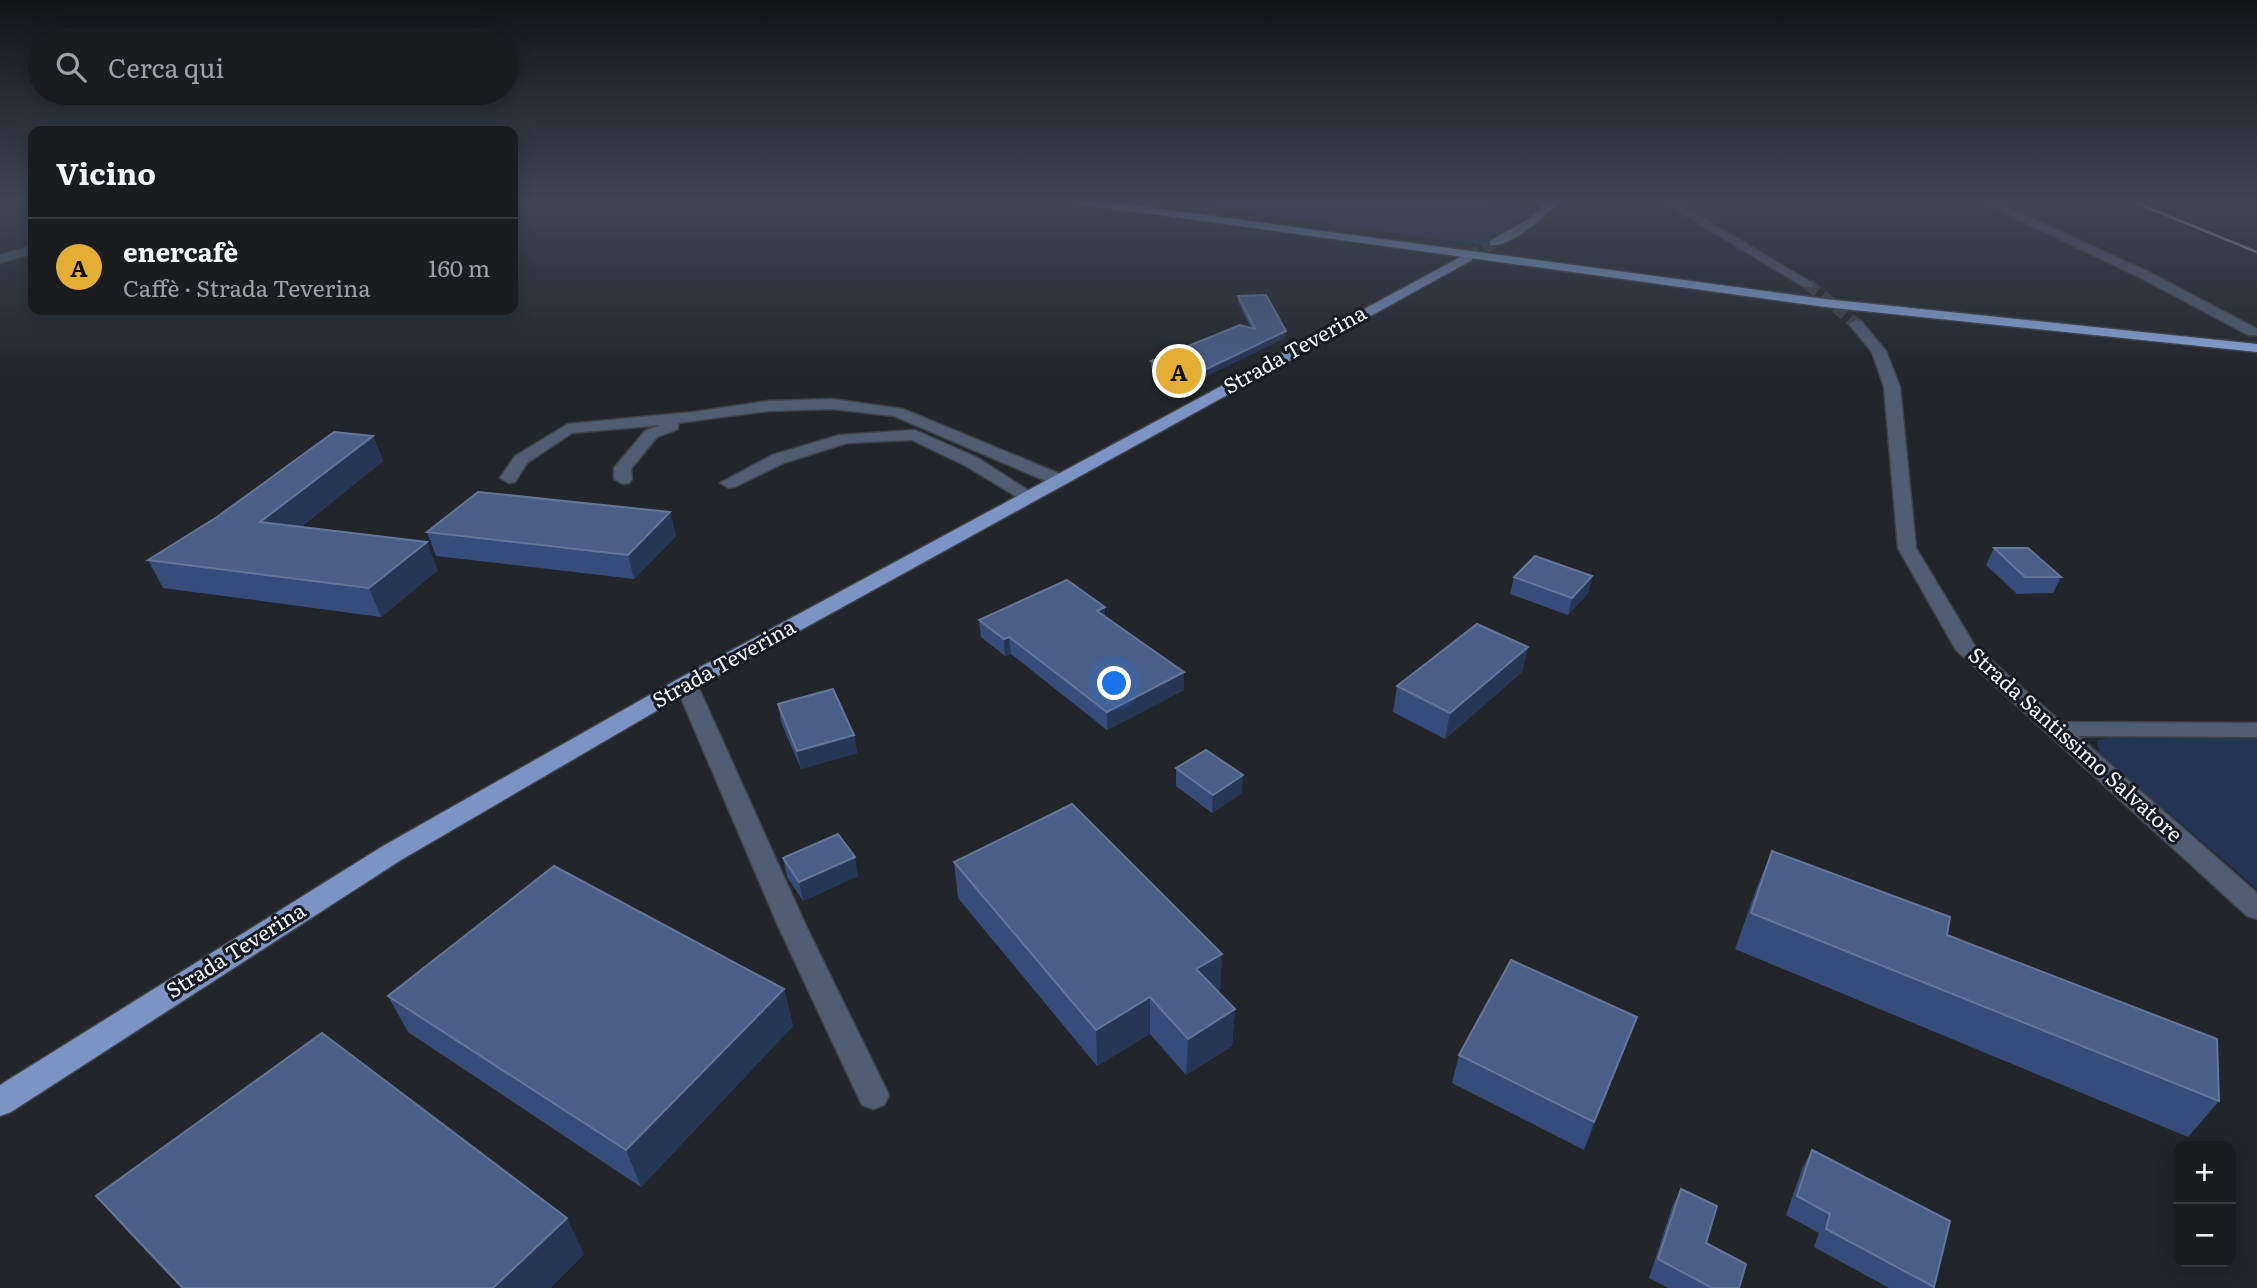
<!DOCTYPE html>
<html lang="it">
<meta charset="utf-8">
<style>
body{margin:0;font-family:Literata,serif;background:#27292d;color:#f1f3f6}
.controls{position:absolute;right:21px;bottom:21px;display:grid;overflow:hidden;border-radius:14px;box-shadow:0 4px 18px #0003}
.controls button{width:63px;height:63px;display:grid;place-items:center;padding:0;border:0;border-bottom:2px solid #383a3e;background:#1a1c20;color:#f1f3f6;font:35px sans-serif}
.you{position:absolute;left:1115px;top:684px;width:24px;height:24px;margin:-18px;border:5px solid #fff;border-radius:50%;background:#1a73e8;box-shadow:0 0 0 10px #1a73e833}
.badge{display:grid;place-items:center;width:46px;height:46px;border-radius:50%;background:#e4ae35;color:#111;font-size:23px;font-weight:700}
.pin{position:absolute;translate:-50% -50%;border:4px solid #fff;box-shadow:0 2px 7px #0006}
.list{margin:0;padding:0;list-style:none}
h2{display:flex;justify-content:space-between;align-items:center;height:91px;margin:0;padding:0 28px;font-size:30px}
h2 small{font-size:23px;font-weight:400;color:#9fa1a5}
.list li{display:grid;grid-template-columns:46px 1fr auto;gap:21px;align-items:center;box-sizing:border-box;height:98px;padding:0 28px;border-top:2px solid #383a3e}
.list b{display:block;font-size:26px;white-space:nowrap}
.list p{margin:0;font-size:23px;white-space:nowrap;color:#9fa1a5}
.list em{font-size:23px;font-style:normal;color:#9fa1a5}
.icon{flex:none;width:38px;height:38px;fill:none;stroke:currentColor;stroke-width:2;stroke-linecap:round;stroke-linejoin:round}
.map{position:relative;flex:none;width:2257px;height:1288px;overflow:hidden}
.search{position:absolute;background:#1a1c20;box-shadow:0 4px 18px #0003;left:28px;top:28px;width:490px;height:77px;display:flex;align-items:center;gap:18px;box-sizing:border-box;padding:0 24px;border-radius:38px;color:#9fa1a5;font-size:26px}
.panel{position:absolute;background:#1a1c20;box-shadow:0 4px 18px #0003;left:28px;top:126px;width:490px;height:189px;border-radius:14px}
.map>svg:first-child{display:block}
.green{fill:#243454}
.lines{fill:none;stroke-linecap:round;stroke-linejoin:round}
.minor-tunnel{stroke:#414449;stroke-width:12;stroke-dasharray:12 6;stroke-linecap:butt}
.major-tunnel{stroke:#414449;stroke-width:12;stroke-dasharray:12 6;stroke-linecap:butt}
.minor-casing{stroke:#3f4247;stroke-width:3}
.major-casing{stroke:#3f4247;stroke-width:3}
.highway-casing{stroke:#3f4247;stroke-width:3}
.minor{fill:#505d73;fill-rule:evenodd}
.major{fill:#7b94c3;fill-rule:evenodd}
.highway{fill:#8caae2;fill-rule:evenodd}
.rail{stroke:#aeb1b5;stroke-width:2.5}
.wall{fill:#364d7b}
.shaded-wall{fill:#263655}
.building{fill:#4a5f88;stroke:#64769a;stroke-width:2}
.labels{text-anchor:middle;stroke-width:6;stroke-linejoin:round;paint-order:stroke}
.street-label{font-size:21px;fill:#f0f2f6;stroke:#181b21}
</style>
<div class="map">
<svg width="2257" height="1288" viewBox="0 0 2257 1288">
<rect width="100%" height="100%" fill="#22252a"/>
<g class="green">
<polygon points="1156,200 1475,200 1533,209 1482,245"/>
<polygon points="2113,736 2257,738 2257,889 2099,753 2097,741"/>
</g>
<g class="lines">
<polyline class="minor-tunnel" points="1808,284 1856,324"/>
<polyline class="major-tunnel" points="1468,257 1494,243"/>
<g class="minor-casing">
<g id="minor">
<polygon points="1660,200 1672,200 1814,284 1812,287 1804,287"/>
<polygon points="1978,200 1991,200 2149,272 2257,329 2257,335 2248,335 2141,278"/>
<polygon points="33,246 33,253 0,263 0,255"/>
<polygon points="1856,320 1861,321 1886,351 1900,387 1916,548 1975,646 2061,722 2257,723 2257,737 2078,736 2257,893 2257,919 2247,916 1956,650 1898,548 1884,387 1872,352 1849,324"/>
<polygon points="832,399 903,409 1065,476 1068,480 1065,484 1053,484 894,416 832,409 768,411 678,423 678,429 657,437 631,469 632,479 629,483 623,484 614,479 614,468 645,431 660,425 572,433 527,463 515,482 509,483 500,478 515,456 568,424 694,412 768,401"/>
<polygon points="915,430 978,458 1037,496 1028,501 1022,500 966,466 912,440 847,443 784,463 735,487 729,488 720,483 772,455 840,435"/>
<polygon points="686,677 694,679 697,684 807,928 889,1095 884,1105 873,1109 862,1105 779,928 675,684 678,679"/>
</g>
</g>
<g class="major-casing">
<g id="major">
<path d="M1549 200H1560C1548 215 1510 248 1490 245V241L1527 220Z"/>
<polygon points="1468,253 1472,254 1472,260 694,689 401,860 11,1112 0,1116 0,1085 383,846 678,679"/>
</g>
</g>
<g class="highway-casing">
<polygon id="highway" points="1068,200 1094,200 1825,299 2257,344 2257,352 1825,307 1073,203"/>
</g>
<use href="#minor" class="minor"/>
<use href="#major" class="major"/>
<use href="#highway" class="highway"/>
<polyline class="rail" points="2129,200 2257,252"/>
</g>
<g class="wall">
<polygon points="1238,296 1286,331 1285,338 1190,384 1151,368 1151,361 1251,328 1238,302"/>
<polygon points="373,436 383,461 301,527 438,570 381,617 163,588 148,560"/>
<polygon points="670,512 676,536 634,579 436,556 427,532"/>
<polygon points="1994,548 2061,577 2053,593 2017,594 1986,565"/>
<polygon points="1592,576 1588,593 1568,615 1510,594 1514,577"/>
<polygon points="1105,616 1184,672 1184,690 1107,730 1011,654 1005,656 981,637 979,620"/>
<polygon points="1528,647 1522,672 1445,739 1393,712 1397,686"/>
<polygon points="778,704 854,735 857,753 801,769 781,722"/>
<polygon points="1176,768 1242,793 1212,813 1176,786"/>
<polygon points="1772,851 1947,935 2219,1101 2188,1137 1735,949 1757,887"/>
<polygon points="783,858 858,876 803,901 787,877"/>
<polygon points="954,862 1222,954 1220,990 1218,992 1235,1009 1232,1046 1186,1075 1150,1034 1097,1066 958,898"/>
<polygon points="784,989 793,1026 641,1187 408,1032 388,996"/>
<polygon points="1637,1017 1584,1150 1452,1083 1459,1055"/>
<polygon points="1812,1150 1934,1287 1933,1288 1889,1288 1814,1247 1819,1233 1786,1215 1802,1169"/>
<polygon points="1681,1189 1706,1243 1739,1288 1668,1288 1649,1278 1672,1207"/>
<polygon points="96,1196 584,1254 550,1288 181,1288 128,1232"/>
</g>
<g class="shaded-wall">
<polygon points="1286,331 1285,338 1190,384 1190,377"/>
<polygon points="373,436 383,461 273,549 260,522"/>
<polygon points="670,512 676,536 634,579 628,555"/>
<polygon points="427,542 438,570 381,617 369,588"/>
<polygon points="1592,576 1588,593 1568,615 1572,598"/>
<polygon points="1105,607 1105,624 1097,611"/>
<polygon points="1009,637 1011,654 1005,656 1004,639"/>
<polygon points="1528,647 1522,672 1445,739 1450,713"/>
<polygon points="1184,672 1184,690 1107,730 1107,712"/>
<polygon points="854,735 857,753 801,769 797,751"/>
<polygon points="1243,775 1242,793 1212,813 1213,795"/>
<polygon points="855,857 858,876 803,901 799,882"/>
<polygon points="1222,954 1220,990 1194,1006 1196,969"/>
<polygon points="784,989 793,1026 641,1187 626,1150"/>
<polygon points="1150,997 1150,1034 1097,1066 1096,1030"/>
<polygon points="1235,1009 1232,1046 1186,1075 1188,1039"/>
<polygon points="1637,1017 1626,1045 1584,1150 1594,1122"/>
<polygon points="567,1218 584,1254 550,1288 493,1288"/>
</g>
<g class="building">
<polygon points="1266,295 1286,331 1190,377 1151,361 1240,325 1255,329 1238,296"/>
<polygon points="334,432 373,436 260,522 427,542 369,588 148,560 217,517"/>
<polygon points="478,492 670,512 628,555 427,532"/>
<polygon points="1994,548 2028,548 2061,577 2025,577"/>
<polygon points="1535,556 1592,576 1572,598 1514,577"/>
<polygon points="1067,580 1105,607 1097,611 1184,672 1107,712 1009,637 1004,639 979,620"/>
<polygon points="1477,624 1528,647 1450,713 1397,686"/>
<polygon points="833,689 854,735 797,751 778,704"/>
<polygon points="1206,750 1243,775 1213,795 1176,768"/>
<polygon points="1072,804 1222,954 1196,969 1235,1009 1188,1039 1150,997 1096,1030 954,862"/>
<polygon points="838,834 855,857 799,882 783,858"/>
<polygon points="1772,851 1950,917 1947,935 2217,1039 2219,1101 1751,913"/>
<polygon points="554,866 784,989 626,1150 388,996"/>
<polygon points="1511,960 1637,1017 1594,1122 1459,1055"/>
<polygon points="322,1033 567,1218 493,1288 183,1288 96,1196"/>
<polygon points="1812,1150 1950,1221 1934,1287 1826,1229 1830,1214 1797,1196"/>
<polygon points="1681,1189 1717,1206 1706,1243 1746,1264 1739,1288 1712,1288 1658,1259"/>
</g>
<linearGradient id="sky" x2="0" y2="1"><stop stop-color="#131417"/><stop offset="0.53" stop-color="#3e4655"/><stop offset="1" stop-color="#3e4655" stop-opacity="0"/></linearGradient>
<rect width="2257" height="380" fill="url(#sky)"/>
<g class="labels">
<g class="street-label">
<text transform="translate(1295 350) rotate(-29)" y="7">Strada Teverina</text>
<text transform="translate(724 664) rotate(-29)" y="7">Strada Teverina</text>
<text transform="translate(2075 745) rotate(42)" y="7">Strada Santissimo Salvatore</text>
<text transform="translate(236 951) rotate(-32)" y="7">Strada Teverina</text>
</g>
</g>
</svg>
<div class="controls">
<button>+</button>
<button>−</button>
</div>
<div class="you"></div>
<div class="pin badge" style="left:1179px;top:371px">A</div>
<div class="search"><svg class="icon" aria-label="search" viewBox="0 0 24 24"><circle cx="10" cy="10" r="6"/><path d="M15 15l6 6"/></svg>Cerca qui</div>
<section class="panel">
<h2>Vicino<small></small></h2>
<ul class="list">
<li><span class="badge">A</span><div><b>enercafè</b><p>Caffè · Strada Teverina</p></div><em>160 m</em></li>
</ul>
</section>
</div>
